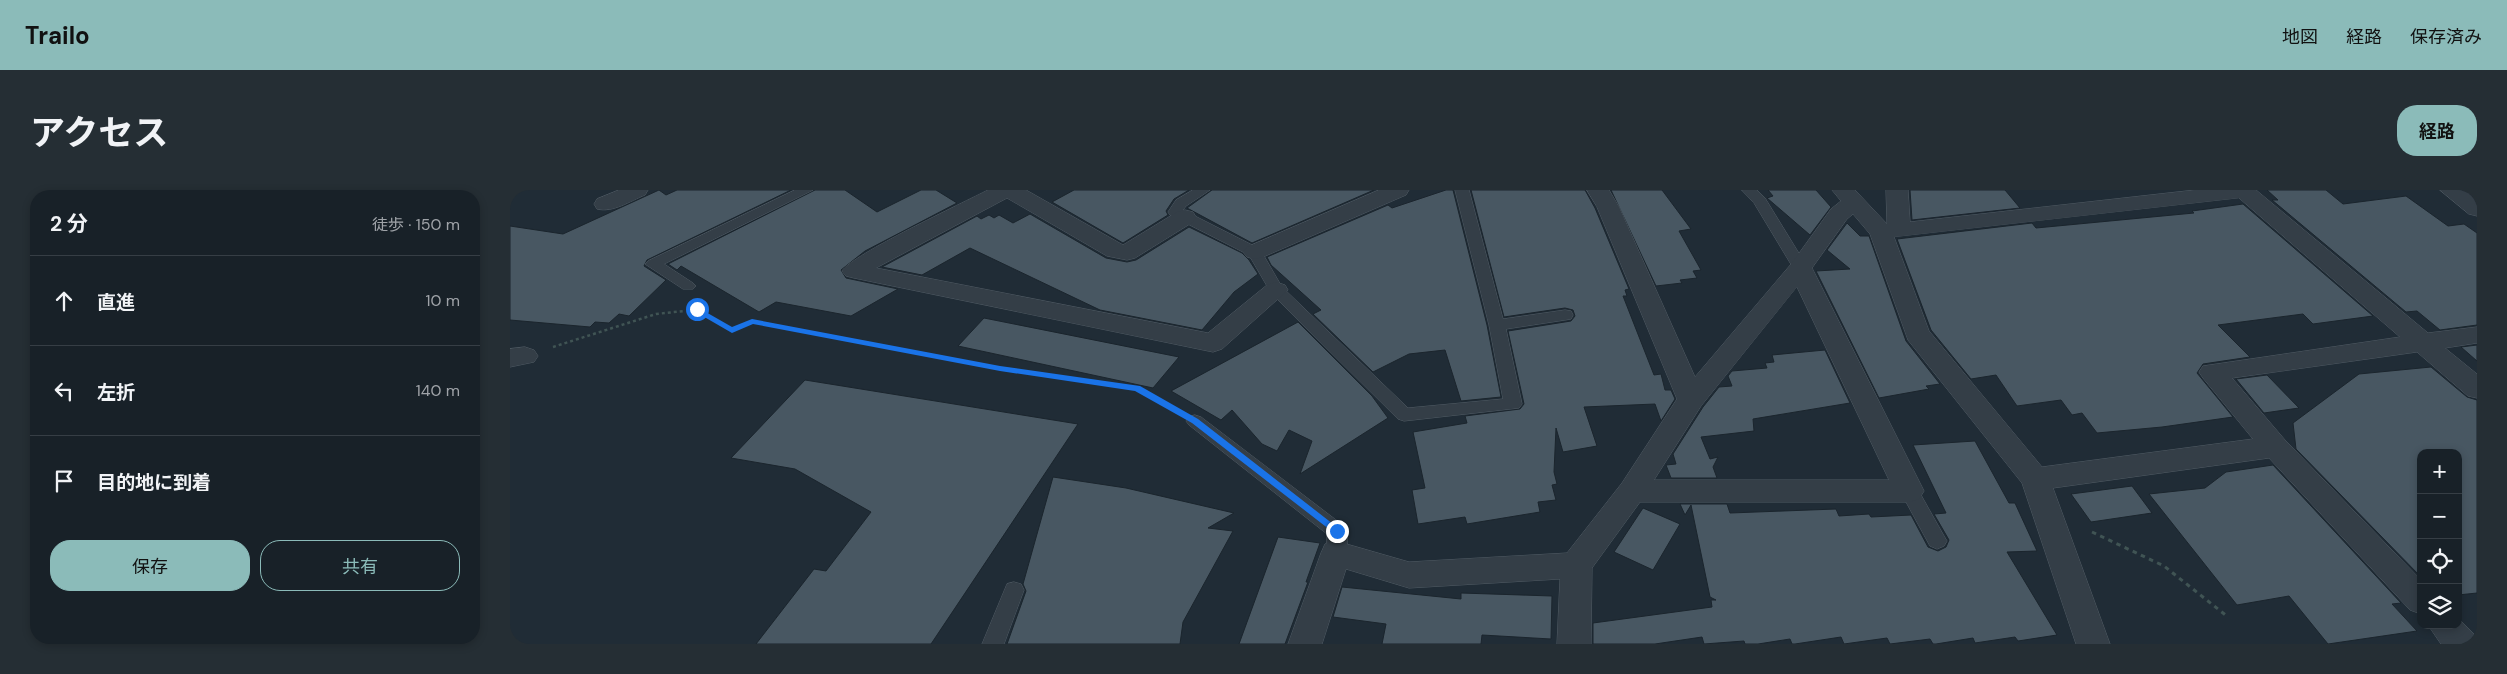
<!DOCTYPE html>
<html lang="ja">
<meta charset="utf-8">
<style>
body{margin:0;font-family:"DM Sans","Noto Sans JP",sans-serif;background:#252e34;color:#f1f3f6}
.controls{position:absolute;right:15px;bottom:15px;display:grid;overflow:hidden;border-radius:10px;box-shadow:0 2px 8px #0003}
.controls button{width:45px;height:45px;display:grid;place-items:center;padding:0;border:0;border-bottom:1px solid #363e45;background:#182128;color:#f1f3f6;font:25px sans-serif}
.stop{position:absolute;width:15px;height:15px;margin:-11px;border:4px solid #1a73e8;border-radius:50%;background:#fff}
.stop.end{background:#1a73e8;border-color:#fff;box-shadow:0 1px 5px #0008}
.list{margin:0;padding:0;list-style:none}
h2{display:flex;justify-content:space-between;align-items:center;height:65px;margin:0;padding:0 20px;font-size:21px}
h2 small{font-size:16px;font-weight:400;color:#9fa3a8}
.list li{display:grid;grid-template-columns:32px 1fr auto;gap:15px;align-items:center;box-sizing:border-box;height:90px;padding:0 20px;border-top:1px solid #363e45}
.list b{display:block;font-size:19px;white-space:nowrap}
.list em{font-size:16px;font-style:normal;color:#9fa3a8}
.actions{display:flex;gap:10px;padding:15px 20px}
.actions a{flex:1;padding:11px 0;border:1px solid #8bbbb9;border-radius:20px;text-align:center;font-size:18px;color:#8bbbb9}
.actions .main{background:#8bbbb9;color:#111}
.icon{flex:none;width:28px;height:28px;fill:none;stroke:currentColor;stroke-width:2;stroke-linecap:round;stroke-linejoin:round}
.map{position:relative;flex:none;width:1967px;height:454px;overflow:hidden;border-radius:20px}
header{display:flex;align-items:center;gap:30px;box-sizing:border-box;height:70px;padding:0 25px;background:#8bbbb9;color:#111}
header strong{font-size:24px}
nav{display:flex;gap:28px;margin-inline-start:auto;font-size:18px}
.intro{display:flex;align-items:center;justify-content:space-between;box-sizing:border-box;height:120px;padding:0 30px}
h1{margin:0;font-size:35px}
.button{padding:12px 22px;border-radius:20px;background:#8bbbb9;color:#111;font-size:18px;font-weight:700}
main{display:flex;gap:30px;padding:0 30px}
aside{flex:1;background:#182128;border-radius:20px;box-shadow:0 2px 8px #0003}
.map>svg:first-child{display:block}
.building{fill:#485762;stroke:#1b252d}
.lines{fill:none;stroke-linecap:round;stroke-linejoin:round}
.service-casing{stroke:#515c65;stroke-width:1}
.minor-casing{stroke:#515c65;stroke-width:1}
.tertiary-casing{stroke:#515c65;stroke-width:1}
.path-far1{stroke:#405454;stroke-width:2.5;stroke-dasharray:3 3;stroke-linecap:butt}
.path{stroke:#405454;stroke-width:3;stroke-dasharray:4.5 4.5;stroke-linecap:butt}
.service{fill:#343e47;fill-rule:evenodd}
.minor{fill:#343e47;fill-rule:evenodd}
.tertiary{fill:#343e47;fill-rule:evenodd}
.route{fill:#1a73e8}
</style>
<header>
<strong>Trailo</strong>
<nav><a>地図</a><a>経路</a><a>保存済み</a></nav>
</header>
<div class="intro"><h1>アクセス</h1><a class="button">経路</a></div>
<main>
<aside>
<h2>2 分<small>徒歩 · 150 m</small></h2>
<ul class="list">
<li><svg class="icon" aria-label="ahead" viewBox="0 0 24 24"><path d="M12 20V5M6 11l6-6 6 6"/></svg><div><b>直進</b></div><em>10 m</em></li>
<li><svg class="icon" aria-label="left" viewBox="0 0 24 24"><path d="M17 20v-9H6M10 6l-5 5 5 5"/></svg><div><b>左折</b></div><em>140 m</em></li>
<li><svg class="icon" aria-label="arrive" viewBox="0 0 24 24"><path d="M6 21V4h12l-3 4 3 4H6"/></svg><div><b>目的地に到着</b></div></li>
</ul>
<div class="actions"><a class="main">保存</a><a>共有</a></div>
</aside>
<div class="map">
<svg width="1967" height="454" viewBox="0 0 1967 454">
<rect width="100%" height="100%" fill="#202c36"/>
<g class="building">
<polygon points="149,0 156,5 167,0 281,0 137,70 134,76 156,90 119,126 109,124 99,133 85,132 80,137 0,130 0,36 53,44"/>
<polygon points="305,0 335,0 367,22 411,0 426,0 447,13 355,61 331,80 336,88 388,99 341,126 266,112 249,122 171,76 167,80 158,74"/>
<polygon points="564,0 679,0 664,9 656,21 658,25 613,53 542,12"/>
<polygon points="702,0 864,0 742,53 677,18"/>
<polygon points="936,0 943,0 977,135 991,207 951,211 935,160 899,164 863,182 803,124 811,120 761,75 757,67 878,15 882,18"/>
<polygon points="961,0 1075,0 1085,18 1119,99 1115,100 1117,106 1113,106 1144,185 1151,184 1155,200 1161,200 1165,209 1151,231 1145,214 1074,217 1087,256 1053,262 1046,238 1044,282 1047,294 1042,295 1046,310 1028,312 1030,322 957,334 955,327 908,334 902,300 915,298 903,242 957,233 955,226 1010,219 1014,214 998,141 1061,131 1065,126 1063,120 1055,118 994,127"/>
<polygon points="1101,0 1152,0 1181,39 1169,41 1191,80 1183,81 1187,88 1170,90 1172,93 1146,96"/>
<polygon points="1258,0 1306,0 1321,17 1300,45 1257,8 1263,6"/>
<polygon points="1400,0 1495,0 1510,18 1402,30"/>
<polygon points="1757,0 1816,0 1833,14 1896,6 1938,36 1954,34 1967,43 1967,135 1930,140 1907,121 1896,122 1762,10 1768,10"/>
<polygon points="1733,14 1863,126 1803,134 1793,124 1708,135 1740,167 1693,174 1687,183 1723,227 1652,237 1587,243 1572,223 1562,225 1551,210 1507,216 1486,185 1461,189 1421,140 1387,49 1522,33 1526,38 1684,23 1682,21"/>
<polygon points="520,24 596,68 617,72 626,70 679,37 732,63 739,70 748,84 724,102 692,140 590,120 460,58 412,85 372,77 467,26 471,29 479,25 484,28 489,25 503,33"/>
<polygon points="1337,33 1350,46 1359,46 1396,151 1430,194 1416,196 1419,199 1369,208 1306,81 1340,79 1317,60"/>
<polygon points="474,128 669,167 643,198 448,156"/>
<polygon points="788,132 862,206 878,228 790,284 802,251 779,240 767,261 752,254 722,220 711,230 661,201"/>
<polygon points="1967,155 1967,171 1951,157"/>
<polygon points="1315,160 1340,213 1243,229 1244,241 1191,247 1200,269 1208,267 1203,277 1207,288 1161,288 1156,275 1166,274 1163,264 1193,217 1209,197 1222,196 1218,186 1222,181 1257,178 1255,173 1264,172 1262,165"/>
<polygon points="1921,177 1957,207 1967,210 1967,403 1948,405 1948,263 1911,263 1911,387 1786,259 1783,233 1849,184"/>
<polygon points="1757,185 1789,218 1754,223 1726,189"/>
<polygon points="295,190 568,234 421,454 246,454 304,379 316,381 361,322 285,279 221,268"/>
<polygon points="1465,251 1499,313 1505,313 1527,361 1497,362 1547,445 1508,451 1505,447 1465,453 1463,448 1426,454 1423,454 1420,449 1380,454 1377,448 1334,454 1331,447 1285,454 1282,454 1280,449 1248,454 1235,454 1234,451 1194,454 1192,447 1145,454 1083,454 1083,433 1202,417 1201,410 1206,410 1200,407 1181,315 1175,325 1170,314 1217,314 1220,323 1326,319 1329,326 1359,324 1361,327 1401,325 1418,357 1428,361 1436,357 1439,350 1424,324 1436,323 1403,255"/>
<polygon points="1763,275 1891,413 1882,414 1907,441 1818,454 1779,406 1727,415 1639,304 1695,298 1716,282"/>
<polygon points="543,287 616,298 724,323 698,338 723,341 673,432 670,454 497,454 516,401 513,394"/>
<polygon points="1622,296 1642,323 1581,332 1561,304"/>
<polygon points="1133,318 1170,334 1143,380 1104,362"/>
<polygon points="768,347 810,353 796,392 798,392 775,454 729,454"/>
<polygon points="832,397 951,409 951,403 1042,406 1041,449 972,445 971,454 872,454 876,434 823,427"/>
</g>
<g class="lines">
<g class="service-casing">
<g id="service">
<polygon points="285,0 303,0 154,74 183,93 186,96 183,99 173,99 135,74 138,71"/>
<polygon points="683,0 700,0 676,16 673,20 750,59 772,97 898,218 993,209 979,135 945,0 959,0 993,129 1055,120 1061,121 1063,125 1061,129 1055,130 996,139 1012,214 1009,218 894,231 888,229 761,103 739,65 660,25 658,22 666,10"/>
<polygon points="1232,0 1247,0 1255,8 1298,78 1295,81 1285,81 1244,13"/>
<path d="M685 225 691 227 834 336C839 345 838 360 833 369L826 371 819 369 816 363 817 344 679 235 676 231 679 227Z"/>
<polygon points="1399,294 1406,296 1434,346 1437,351 1434,356 1427,359 1420,356 1390,301 1392,296"/>
<polygon points="504,392 511,394 514,400 494,454 472,454 497,394"/>
</g>
</g>
<g class="minor-casing">
<g id="minor">
<path d="M109 0H138L135 5C120 11 103 23 87 19L84 14 87 9Z"/>
<path d="M478 0H516L613 55 667 22 675 20 683 22 686 27 683 32 625 68 617 70 597 66 497 8 366 78 698 143 757 95 766 92 775 95 778 100 712 159 703 162 344 88 336 86 332 81C343 64 453 13 478 0Z"/>
<polygon points="869,0 899,0 896,5 753,67 745,69 737,67 733,62 737,57"/>
<path d="M1077 0H1099L1109 17 1185 187 1282 73 1321 19 1331 11 1322 0H1345L1377 34 1376 0H1398L1400 32 1685 0H1746L1918 143 1967 137V153L1935 158 1967 184V208L1958 206 1907 162 1722 188 1775 250 1911 390V424L1900 420 1759 268 1543 298 1600 454H1566L1512 293 1398 150 1360 44 1343 24 1337 29 1302 78 1414 301 1409 309 1399 312H1130L1082 378 1081 454H1047L1050 389 899 398 836 379 812 454H778L811 363 815 354 826 351 899 372 1057 363 1112 293 1167 209 1087 17ZM1729 8 1890 147 1693 176 1689 182 1693 188 1743 249 1532 277 1419 141 1384 47ZM1287 97 1379 290H1144L1191 216Z"/>
<polygon points="15,157 24,160 28,166 24,172 0,177 0,159"/>
<polygon points="1948,428 1964,444 1967,454 1931,454 1918,435 1948,435"/>
</g>
</g>
<g class="tertiary-casing">
<polygon id="tertiary" points="1930,0 1955,0 1967,9 1967,26 1959,24"/>
</g>
<g class="path-far1">
<polyline points="185,119 222,140 242,131 490,178 627,198 638,204"/>
<polyline points="43,157 146,124 174,121"/>
</g>
<g class="path">
<polyline points="636,203 660,217"/>
<polyline points="1582,342 1654,376 1718,427"/>
</g>
<use href="#service" class="service"/>
<use href="#minor" class="minor"/>
<use href="#tertiary" class="tertiary"/>
</g>
<polygon class="route" points="187,117 222,137 242,129 490,176 630,196 688,229 832,341 827,344 824,343 682,233 625,201 490,181 243,134 222,143 184,121 184,117"/>
</svg>
<div class="controls">
<button>+</button>
<button>−</button>
<button><svg class="icon" aria-label="locate" viewBox="0 0 24 24"><circle cx="12" cy="12" r="6"/><path d="M12 2v4M12 18v4M2 12h4M18 12h4"/></svg></button>
<button><svg class="icon" aria-label="layers" viewBox="0 0 24 24"><path d="M12 4l9 5-9 5-9-5zM3 14l9 5 9-5"/></svg></button>
</div>
<div class="stop" style="left:187px;top:119px"></div>
<div class="stop end" style="left:827px;top:341px"></div>
</div>
</main>
